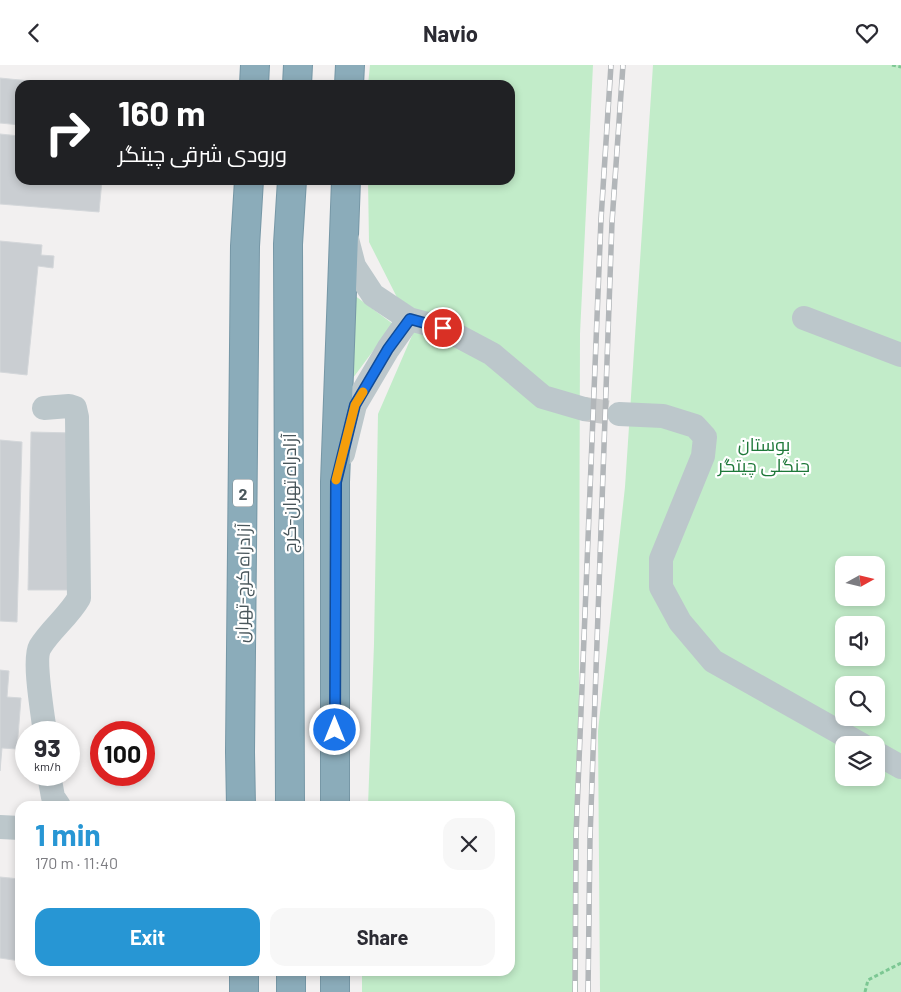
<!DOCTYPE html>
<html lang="en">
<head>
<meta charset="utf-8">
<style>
  :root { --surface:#fff; --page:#f7f7f7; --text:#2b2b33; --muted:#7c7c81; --accent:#2796d4 }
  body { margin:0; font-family:Barlow,Cairo,sans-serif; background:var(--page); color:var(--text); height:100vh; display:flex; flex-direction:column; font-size:19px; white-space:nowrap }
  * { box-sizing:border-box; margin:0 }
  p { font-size:16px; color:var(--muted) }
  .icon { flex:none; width:28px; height:28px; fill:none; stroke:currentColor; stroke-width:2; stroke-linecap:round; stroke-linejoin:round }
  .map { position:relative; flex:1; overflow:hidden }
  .details { position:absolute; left:15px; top:736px; width:500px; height:175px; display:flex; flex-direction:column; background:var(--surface); border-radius:15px; box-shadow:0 2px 8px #0003 }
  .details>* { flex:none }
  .guide { position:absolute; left:15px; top:15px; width:500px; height:105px; border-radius:15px; box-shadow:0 2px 8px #0003; background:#202124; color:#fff; overflow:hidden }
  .needle { width:32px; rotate:82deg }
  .tools { position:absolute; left:835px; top:491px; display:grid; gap:10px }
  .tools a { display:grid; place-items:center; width:50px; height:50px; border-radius:10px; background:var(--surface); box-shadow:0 2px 8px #0003; font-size:25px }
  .speed { position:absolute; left:15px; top:656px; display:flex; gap:10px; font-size:25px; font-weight:700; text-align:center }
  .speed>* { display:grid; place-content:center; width:65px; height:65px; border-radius:50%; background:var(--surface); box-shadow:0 2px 8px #0003; line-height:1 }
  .speed small { font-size:12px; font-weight:400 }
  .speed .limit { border:8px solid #d22; background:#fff; color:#111 }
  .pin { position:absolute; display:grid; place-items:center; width:42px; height:42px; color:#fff; margin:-21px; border:2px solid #fff; border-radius:50%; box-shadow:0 1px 5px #0007 }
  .me { position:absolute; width:55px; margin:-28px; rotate:0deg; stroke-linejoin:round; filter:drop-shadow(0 0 4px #0008) }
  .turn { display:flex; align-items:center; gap:18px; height:105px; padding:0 20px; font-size:22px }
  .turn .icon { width:65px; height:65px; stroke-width:2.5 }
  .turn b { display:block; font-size:35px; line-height:42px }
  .round { display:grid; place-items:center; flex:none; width:52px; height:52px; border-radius:15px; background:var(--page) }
  .head { display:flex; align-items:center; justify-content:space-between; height:85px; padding:0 20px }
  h1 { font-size:30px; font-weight:700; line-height:38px; color:var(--accent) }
  .primary-button { display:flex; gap:10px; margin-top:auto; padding:10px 20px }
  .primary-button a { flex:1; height:58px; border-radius:15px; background:var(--accent); color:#fff; font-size:20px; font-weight:700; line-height:58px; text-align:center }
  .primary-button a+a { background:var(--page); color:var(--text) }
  header { display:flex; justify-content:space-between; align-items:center; height:65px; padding:0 20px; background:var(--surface); font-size:22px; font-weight:700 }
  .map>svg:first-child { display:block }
  .green { fill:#c2ecc9; fill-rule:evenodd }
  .building { fill:#caced2; stroke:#d4d7da }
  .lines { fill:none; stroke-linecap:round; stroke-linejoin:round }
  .minor-tunnel { stroke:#c8cacb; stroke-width:24; stroke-dasharray:24 12; stroke-linecap:butt }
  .highway-casing { stroke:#7697a6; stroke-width:30 }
  .path { stroke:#7cc793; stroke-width:3; stroke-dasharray:4 2.5; stroke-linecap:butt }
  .minor { stroke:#bcc7cb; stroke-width:24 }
  .highway { stroke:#8bacba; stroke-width:28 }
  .rail-casing { stroke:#b2b6b9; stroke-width:5.5 }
  .rail { stroke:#fff; stroke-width:4; stroke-dasharray:11; stroke-linecap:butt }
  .route-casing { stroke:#114b97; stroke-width:12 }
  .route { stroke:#1a73e8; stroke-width:9 }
  .slow { stroke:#f59e0b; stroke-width:9 }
  .labels { text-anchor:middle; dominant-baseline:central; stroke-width:4.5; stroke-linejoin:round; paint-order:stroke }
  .shield { fill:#fff; stroke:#80898c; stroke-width:1 }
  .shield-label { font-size:16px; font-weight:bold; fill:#49565b }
  .park-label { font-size:18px; fill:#1e7839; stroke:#fff }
  .street-label { font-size:18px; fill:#49565b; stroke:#fff }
</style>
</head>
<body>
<header><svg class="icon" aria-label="back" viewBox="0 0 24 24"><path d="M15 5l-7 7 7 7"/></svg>Navio<svg class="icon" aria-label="heart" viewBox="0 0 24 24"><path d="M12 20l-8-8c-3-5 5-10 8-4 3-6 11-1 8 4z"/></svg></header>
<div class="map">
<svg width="901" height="927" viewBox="0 0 901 927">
  <rect width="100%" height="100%" fill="#f2f0f0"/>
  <path class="green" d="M370 0H593L580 269 578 927H362V906H510V741H368L374 579 378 349 414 266 369 177 368 115H510V20H368Z
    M653 0H901V927H600L598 666 625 422ZM844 500H876V532H844ZM844 560H876V592H844ZM844 620H876V652H844ZM844 680H876V712H844Z
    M354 230 393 259 350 317Z"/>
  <path class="building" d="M0 13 60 19V20H20V60L0 58Z
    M0 69 20 71V115H102L99 147 0 139Z
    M0 176 42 180 41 190 54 191 53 203 38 201 27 310 0 307Z
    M31 367 73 368 70 525H28Z
    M0 375 22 377 17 557 0 556Z
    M0 605 9 606 7 632 21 633 17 684 2 683 0 706Z
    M0 812 20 814V896L0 893Z"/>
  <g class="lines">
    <path class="minor-tunnel" d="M584 344 619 349"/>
    <defs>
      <path id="highway" d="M254 20 255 0
        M297 20 298 0
        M349 20 350 0
        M241 741 240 687 245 181 249 115
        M290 741 288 179 292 115
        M335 741V417L346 115
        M244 906V927
        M291 906V927
        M335 927V906"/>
    </defs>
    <use href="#highway" class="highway-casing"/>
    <path class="path" d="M892 0 901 2
      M865 927 868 915 901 898"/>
    <path class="minor" d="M347 174 354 201 373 230 409 254 443 263 492 289 543 332 584 344
      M804 253 901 290
      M44 343 69 341 75 343 77 352 79 533C68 552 51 564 40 582 33 594 43 651 45 668
      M619 349 663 351 695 361 705 372 703 391 661 494V522L680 557 713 596 862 680
      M343 389 355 340 388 284 409 254
      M876 688 901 702
      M49 710 53 732 59 741
      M0 762 20 763"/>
    <use href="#highway" class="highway"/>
    <defs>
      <path id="rail" d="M575 927 576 770 601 154 611 0
        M588 927 590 773 612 157 623 0"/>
    </defs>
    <use href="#rail" class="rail-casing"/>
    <use href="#rail" class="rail"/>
  </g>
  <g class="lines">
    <defs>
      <path id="route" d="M335 665 336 417 355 340 388 284 410 254 443 263"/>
    </defs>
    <use href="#route" class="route-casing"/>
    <use href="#route" class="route"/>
    <path class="slow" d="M336 415 355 340 363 327"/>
  </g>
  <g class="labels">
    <rect class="shield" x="233" y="414.5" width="20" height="27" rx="4"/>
    <g class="shield-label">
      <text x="243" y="428">2</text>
    </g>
    <g class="park-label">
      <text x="764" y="379">بوستان<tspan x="764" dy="21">جنگلی چیتگر</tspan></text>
    </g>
    <g class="street-label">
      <text transform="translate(289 428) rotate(-90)">آزادراه تهران-کرج</text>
      <text transform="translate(242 518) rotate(-89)">آزادراه کرج-تهران</text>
    </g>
  </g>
</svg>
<div class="tools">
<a><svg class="needle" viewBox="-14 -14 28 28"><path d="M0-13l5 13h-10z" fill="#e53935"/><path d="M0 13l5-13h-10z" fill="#7c7c81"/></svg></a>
<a><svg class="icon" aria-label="sound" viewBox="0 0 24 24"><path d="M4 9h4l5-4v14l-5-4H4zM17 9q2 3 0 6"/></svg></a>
<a><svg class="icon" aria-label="search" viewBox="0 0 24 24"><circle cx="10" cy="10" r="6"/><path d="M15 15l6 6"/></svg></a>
<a><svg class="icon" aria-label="layers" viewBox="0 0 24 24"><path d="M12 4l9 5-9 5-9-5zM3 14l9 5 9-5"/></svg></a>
</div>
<div class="speed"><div>93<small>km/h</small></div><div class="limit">100</div></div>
<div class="pin" style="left:443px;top:263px;background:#d93025"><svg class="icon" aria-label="arrive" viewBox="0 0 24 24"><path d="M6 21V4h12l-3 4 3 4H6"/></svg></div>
<svg class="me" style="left:335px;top:665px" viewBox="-20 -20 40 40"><circle r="17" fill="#1a73e8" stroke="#fff" stroke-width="3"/><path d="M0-11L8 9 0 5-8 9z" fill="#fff"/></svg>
<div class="guide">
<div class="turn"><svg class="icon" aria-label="right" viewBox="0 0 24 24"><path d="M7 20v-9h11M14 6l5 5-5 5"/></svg><div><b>160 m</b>ورودی شرقی چیتگر</div></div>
</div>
<section class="details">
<div class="head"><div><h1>1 min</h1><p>170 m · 11:40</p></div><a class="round"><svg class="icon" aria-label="close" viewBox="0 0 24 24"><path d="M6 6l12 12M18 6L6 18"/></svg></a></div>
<div class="primary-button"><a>Exit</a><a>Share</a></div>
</section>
</div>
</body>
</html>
